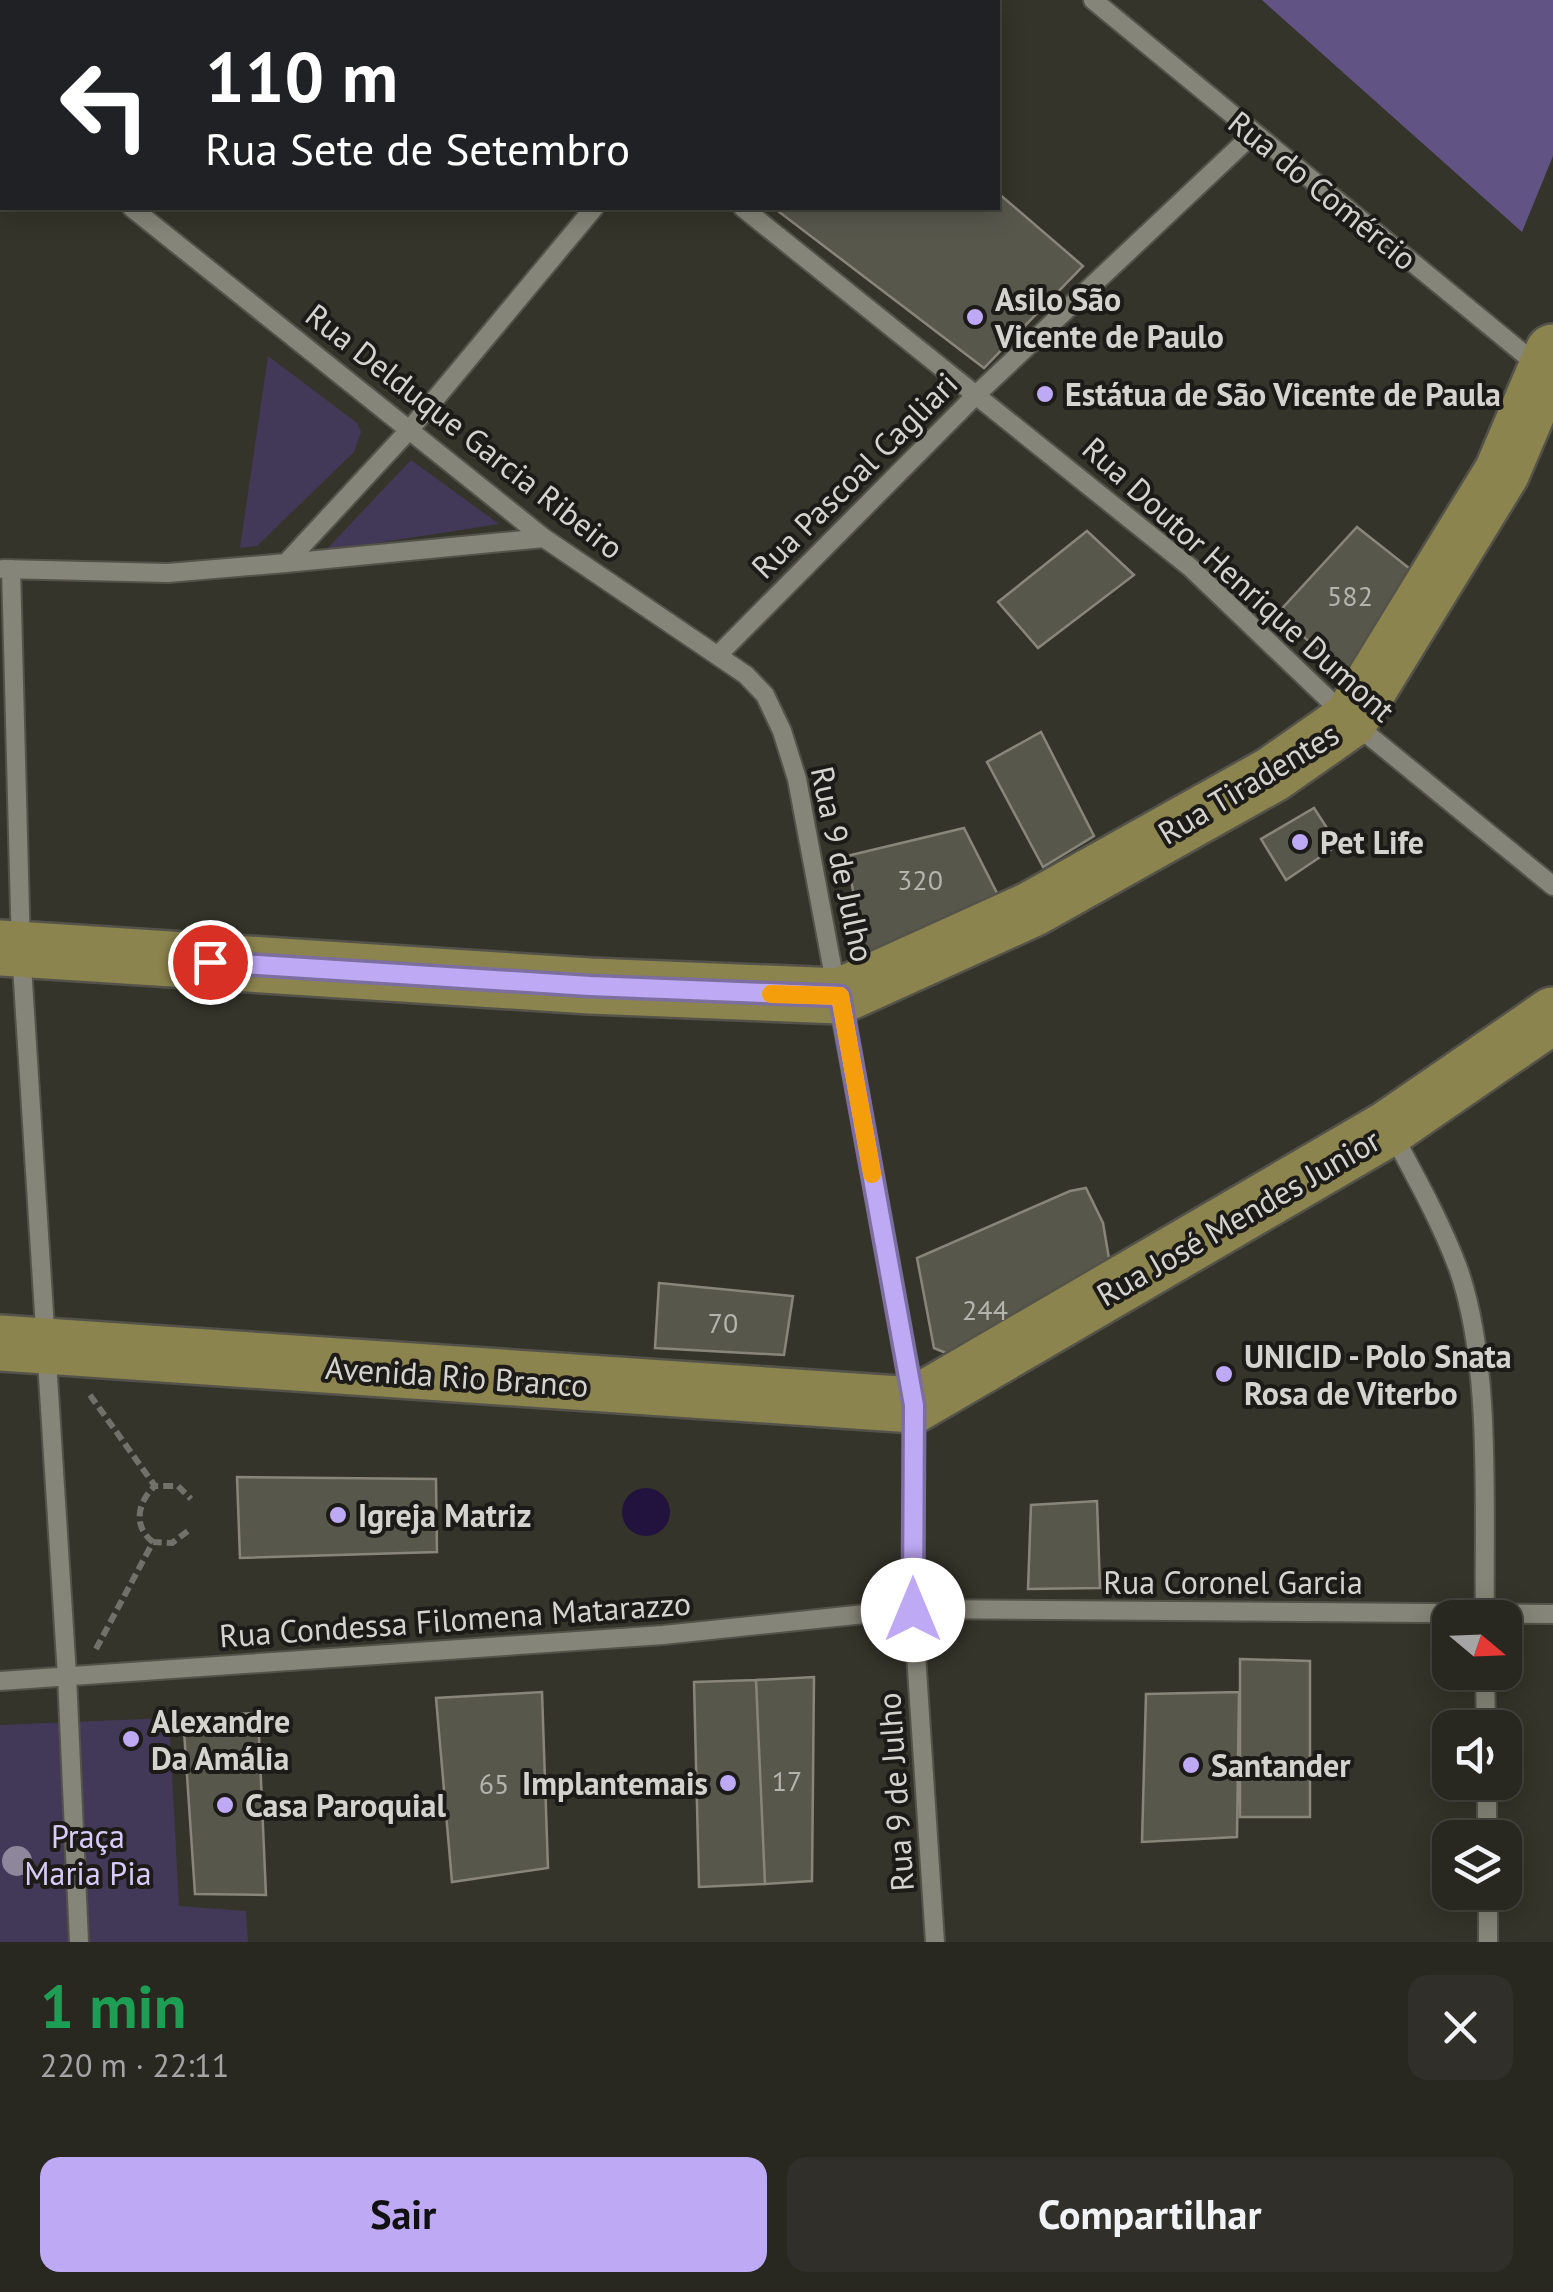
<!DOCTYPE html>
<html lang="pt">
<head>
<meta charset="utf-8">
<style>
  :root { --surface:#282720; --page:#302f29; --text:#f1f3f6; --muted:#a5a5a5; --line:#44443e; --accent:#bea9f5 }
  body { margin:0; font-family:"PT Sans",sans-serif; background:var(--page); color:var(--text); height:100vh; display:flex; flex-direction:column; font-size:38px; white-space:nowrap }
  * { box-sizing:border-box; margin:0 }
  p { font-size:32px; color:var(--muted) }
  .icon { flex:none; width:55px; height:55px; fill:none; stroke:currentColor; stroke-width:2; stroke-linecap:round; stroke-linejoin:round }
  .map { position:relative; height:1942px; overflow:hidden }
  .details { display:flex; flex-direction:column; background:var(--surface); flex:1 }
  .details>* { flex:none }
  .banner { position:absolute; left:0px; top:0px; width:1000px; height:210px; box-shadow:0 5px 25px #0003,0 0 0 2px var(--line); background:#202124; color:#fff; overflow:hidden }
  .needle { width:65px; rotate:109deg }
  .fabs { position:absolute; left:1432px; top:1600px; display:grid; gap:20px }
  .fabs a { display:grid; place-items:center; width:90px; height:90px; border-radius:20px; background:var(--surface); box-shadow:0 5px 25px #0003,0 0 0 2px var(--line); font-size:50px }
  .pin { position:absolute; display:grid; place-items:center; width:85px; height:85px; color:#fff; margin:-42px; border:5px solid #fff; border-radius:50%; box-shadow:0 2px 10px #0007 }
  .me { position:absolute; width:110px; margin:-55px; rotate:0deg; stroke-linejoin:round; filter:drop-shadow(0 0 8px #0008) }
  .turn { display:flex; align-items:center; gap:35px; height:210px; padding:0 40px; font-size:45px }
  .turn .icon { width:130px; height:130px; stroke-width:2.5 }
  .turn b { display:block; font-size:70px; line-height:85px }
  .round { display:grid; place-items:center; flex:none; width:105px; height:105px; border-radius:20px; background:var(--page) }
  .summary { display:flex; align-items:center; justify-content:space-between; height:170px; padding:0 40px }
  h1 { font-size:60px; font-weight:800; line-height:75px; color:#1e9e55 }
  .action { display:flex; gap:20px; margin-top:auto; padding:20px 40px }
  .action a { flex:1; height:115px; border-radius:20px; background:var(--accent); color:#111; font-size:40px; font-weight:800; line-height:115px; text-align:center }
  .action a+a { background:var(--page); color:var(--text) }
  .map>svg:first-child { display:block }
  .green { fill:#423959 }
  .forest { fill:#615484 }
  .water { fill:#22133e }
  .building { fill:#58574c; stroke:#88867b; stroke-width:2.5 }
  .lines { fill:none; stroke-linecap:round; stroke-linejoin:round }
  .minor-casing { stroke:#54534a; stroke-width:22 }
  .major-casing { stroke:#54534a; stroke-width:60 }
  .path { stroke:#727169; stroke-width:6; stroke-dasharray:10 5; stroke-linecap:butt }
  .minor { stroke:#868579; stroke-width:18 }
  .major { stroke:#8c844e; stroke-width:55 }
  .tree { fill:#8e879c }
  .route-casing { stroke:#7c6e9f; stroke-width:25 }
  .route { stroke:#bea9f5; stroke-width:18 }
  .slow { stroke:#f59e0b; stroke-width:18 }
  .poi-dot { fill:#bea9f5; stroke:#1c1b17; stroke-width:4 }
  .labels { text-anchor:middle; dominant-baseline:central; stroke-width:8; stroke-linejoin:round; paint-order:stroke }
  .number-label { font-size:28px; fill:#b5b4ad }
  .street-label { font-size:32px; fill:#d4d3cd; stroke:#1c1b17 }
  .poi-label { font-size:32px; font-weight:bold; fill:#d4d3cd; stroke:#1c1b17; text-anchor:start }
  .park-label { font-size:32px; fill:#d6cbf9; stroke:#1c1b17 }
</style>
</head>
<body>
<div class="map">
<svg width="1553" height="1942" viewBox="0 0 1553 1942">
  <rect width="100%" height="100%" fill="#35342a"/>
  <path class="green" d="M268 356 357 423 361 432 354 452 257 546 240 548Z
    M411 460 499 524 325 551Z
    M169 1718 179 1906 246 1911 248 1942H0V1725Z"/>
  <path class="forest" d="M1262 0H1553V156L1522 232Z"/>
  <path class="water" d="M622 1512a24 24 0 1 1 48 0a24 24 0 1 1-48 0Z"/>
  <path class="building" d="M998 193 1083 266 984 368 774 208H998Z
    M1357 527 1419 576 1348 675 1277 614Z
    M1087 531 1134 575 1038 648 998 602Z
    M1041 732 1094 836 1043 867 987 762Z
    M1314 808 1338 845 1286 880 1261 839Z
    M964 828 1001 901 866 968 847 856Z
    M1086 1188 1103 1223 1111 1270 958 1358 934 1348 917 1258 1070 1191Z
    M659 1283 793 1296 784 1355 655 1348Z
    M237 1477 436 1479 437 1552 240 1558Z
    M1097 1501 1100 1588 1028 1589 1031 1505Z
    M1240 1659 1310 1661V1817H1240Z
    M814 1677 812 1881 765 1884 756 1680Z
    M756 1680 765 1884 699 1887 694 1682Z
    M542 1692 548 1868 452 1882 436 1698Z
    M1239 1692 1237 1837 1142 1842 1146 1694Z
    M258 1713 266 1895 195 1894 183 1716Z"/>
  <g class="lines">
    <defs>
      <path id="minor" d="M491 0 494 2
        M1093 0 1541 368
        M779 2 781 0
        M0 94 2 96
        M0 182H2
        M132 208 544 538 746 675 765 695 782 731 797 779 914 1405 913 1609 935 1942
        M743 208 1191 568 1350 720 1553 886
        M286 563 544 538
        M3 569 168 573 286 563 411 428 594 208
        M11 569 21 950 67 1676 79 1942
        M718 655 978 393 1253 134
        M1391 1131C1415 1176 1440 1220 1458 1268 1493 1366 1483 1513 1485 1618
        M1485 1672 1486 1728
        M0 1681 663 1635 913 1609 1553 1614
        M1487 1782V1838
        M1488 1892V1942"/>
      <path id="major" d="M0 948 590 986 840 996 1032 909 1273 774 1350 720 1502 472 1553 352
        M0 1343 914 1405 1389 1128 1553 1015"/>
    </defs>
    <use href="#minor" class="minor-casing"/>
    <use href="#major" class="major-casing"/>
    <path class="path" d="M90 1395 155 1486H178L191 1499
      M153 1542C133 1527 137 1502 155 1486
      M96 1649 153 1542 172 1543 189 1530"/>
    <use href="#minor" class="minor"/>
    <use href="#major" class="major"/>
  </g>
  <circle class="tree" cx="17" cy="1861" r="15"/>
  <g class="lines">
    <defs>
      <path id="route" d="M210 962 590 986 840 996 914 1405 913 1610"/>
    </defs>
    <use href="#route" class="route-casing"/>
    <use href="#route" class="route"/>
    <path class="slow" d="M771 994 840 996 872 1174"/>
  </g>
  <g class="poi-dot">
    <circle cx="975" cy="317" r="10"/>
    <circle cx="1045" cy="394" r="10"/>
    <circle cx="1300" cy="842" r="10"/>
    <circle cx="1224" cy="1374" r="10"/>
    <circle cx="338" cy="1515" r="10"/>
    <circle cx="131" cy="1739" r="10"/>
    <circle cx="1191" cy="1765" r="10"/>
    <circle cx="728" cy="1783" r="10"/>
    <circle cx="225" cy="1805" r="10"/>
  </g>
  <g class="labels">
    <g class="number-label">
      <text x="1350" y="595">582</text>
      <text x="920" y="879">320</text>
      <text x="985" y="1309">244</text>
      <text x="723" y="1322">70</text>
      <text x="787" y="1780">17</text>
      <text x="494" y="1783">65</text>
    </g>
    <g class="street-label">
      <text transform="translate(1323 190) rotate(39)">Rua do Comércio</text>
      <text transform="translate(465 431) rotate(38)">Rua Delduque Garcia Ribeiro</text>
      <text transform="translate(854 475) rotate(-45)">Rua Pascoal Cagliari</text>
      <text transform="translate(1239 579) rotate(42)">Rua Doutor Henrique Dumont</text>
      <text transform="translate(1248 783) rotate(-31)">Rua Tiradentes</text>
      <text transform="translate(843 864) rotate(78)">Rua 9 de Julho</text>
      <text transform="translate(1238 1217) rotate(-30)">Rua José Mendes Junior</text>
      <text transform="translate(457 1376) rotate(4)">Avenida Rio Branco</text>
      <text x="1233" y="1582">Rua Coronel Garcia</text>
      <text transform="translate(455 1619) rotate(-4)">Rua Condessa Filomena Matarazzo</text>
      <text transform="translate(895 1792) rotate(-94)">Rua 9 de Julho</text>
    </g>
    <g class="poi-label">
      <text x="995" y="299">Asilo São<tspan x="995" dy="37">Vicente de Paulo</tspan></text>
      <text x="1065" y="394">Estátua de São Vicente de Paula</text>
      <text x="1320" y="842">Pet Life</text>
      <text x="1244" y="1356">UNICID - Polo Snata<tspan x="1244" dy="37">Rosa de Viterbo</tspan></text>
      <text x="358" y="1515">Igreja Matriz</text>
      <text x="151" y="1721">Alexandre<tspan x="151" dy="37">Da Amália</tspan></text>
      <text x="1211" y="1765">Santander</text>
      <text x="708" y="1783" text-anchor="end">Implantemais</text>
      <text x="245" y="1805">Casa Paroquial</text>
    </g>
    <g class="park-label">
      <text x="88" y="1836">Praça<tspan x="88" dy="37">Maria Pia</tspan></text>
    </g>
  </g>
</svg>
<div class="fabs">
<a><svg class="needle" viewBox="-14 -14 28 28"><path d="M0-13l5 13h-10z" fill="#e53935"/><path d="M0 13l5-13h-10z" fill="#a5a5a5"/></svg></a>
<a><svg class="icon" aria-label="sound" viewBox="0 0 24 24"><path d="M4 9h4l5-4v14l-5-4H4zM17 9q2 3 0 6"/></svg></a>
<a><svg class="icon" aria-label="layers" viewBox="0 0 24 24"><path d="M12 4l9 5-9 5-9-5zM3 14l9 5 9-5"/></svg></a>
</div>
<div class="pin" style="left:210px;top:962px;background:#d93025"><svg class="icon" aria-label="arrive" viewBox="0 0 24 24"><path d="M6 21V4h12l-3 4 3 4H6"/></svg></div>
<svg class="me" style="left:913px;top:1610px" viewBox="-20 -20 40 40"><circle r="19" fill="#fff"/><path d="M0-13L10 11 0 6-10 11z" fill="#bea9f5"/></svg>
<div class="banner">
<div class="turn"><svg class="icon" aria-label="left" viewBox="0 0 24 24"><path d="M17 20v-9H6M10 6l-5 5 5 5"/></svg><div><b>110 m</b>Rua Sete de Setembro</div></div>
</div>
</div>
<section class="details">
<div class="summary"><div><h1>1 min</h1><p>220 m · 22:11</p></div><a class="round"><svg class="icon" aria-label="close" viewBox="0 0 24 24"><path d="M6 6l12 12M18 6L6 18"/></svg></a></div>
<div class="action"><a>Sair</a><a>Compartilhar</a></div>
</section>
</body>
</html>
